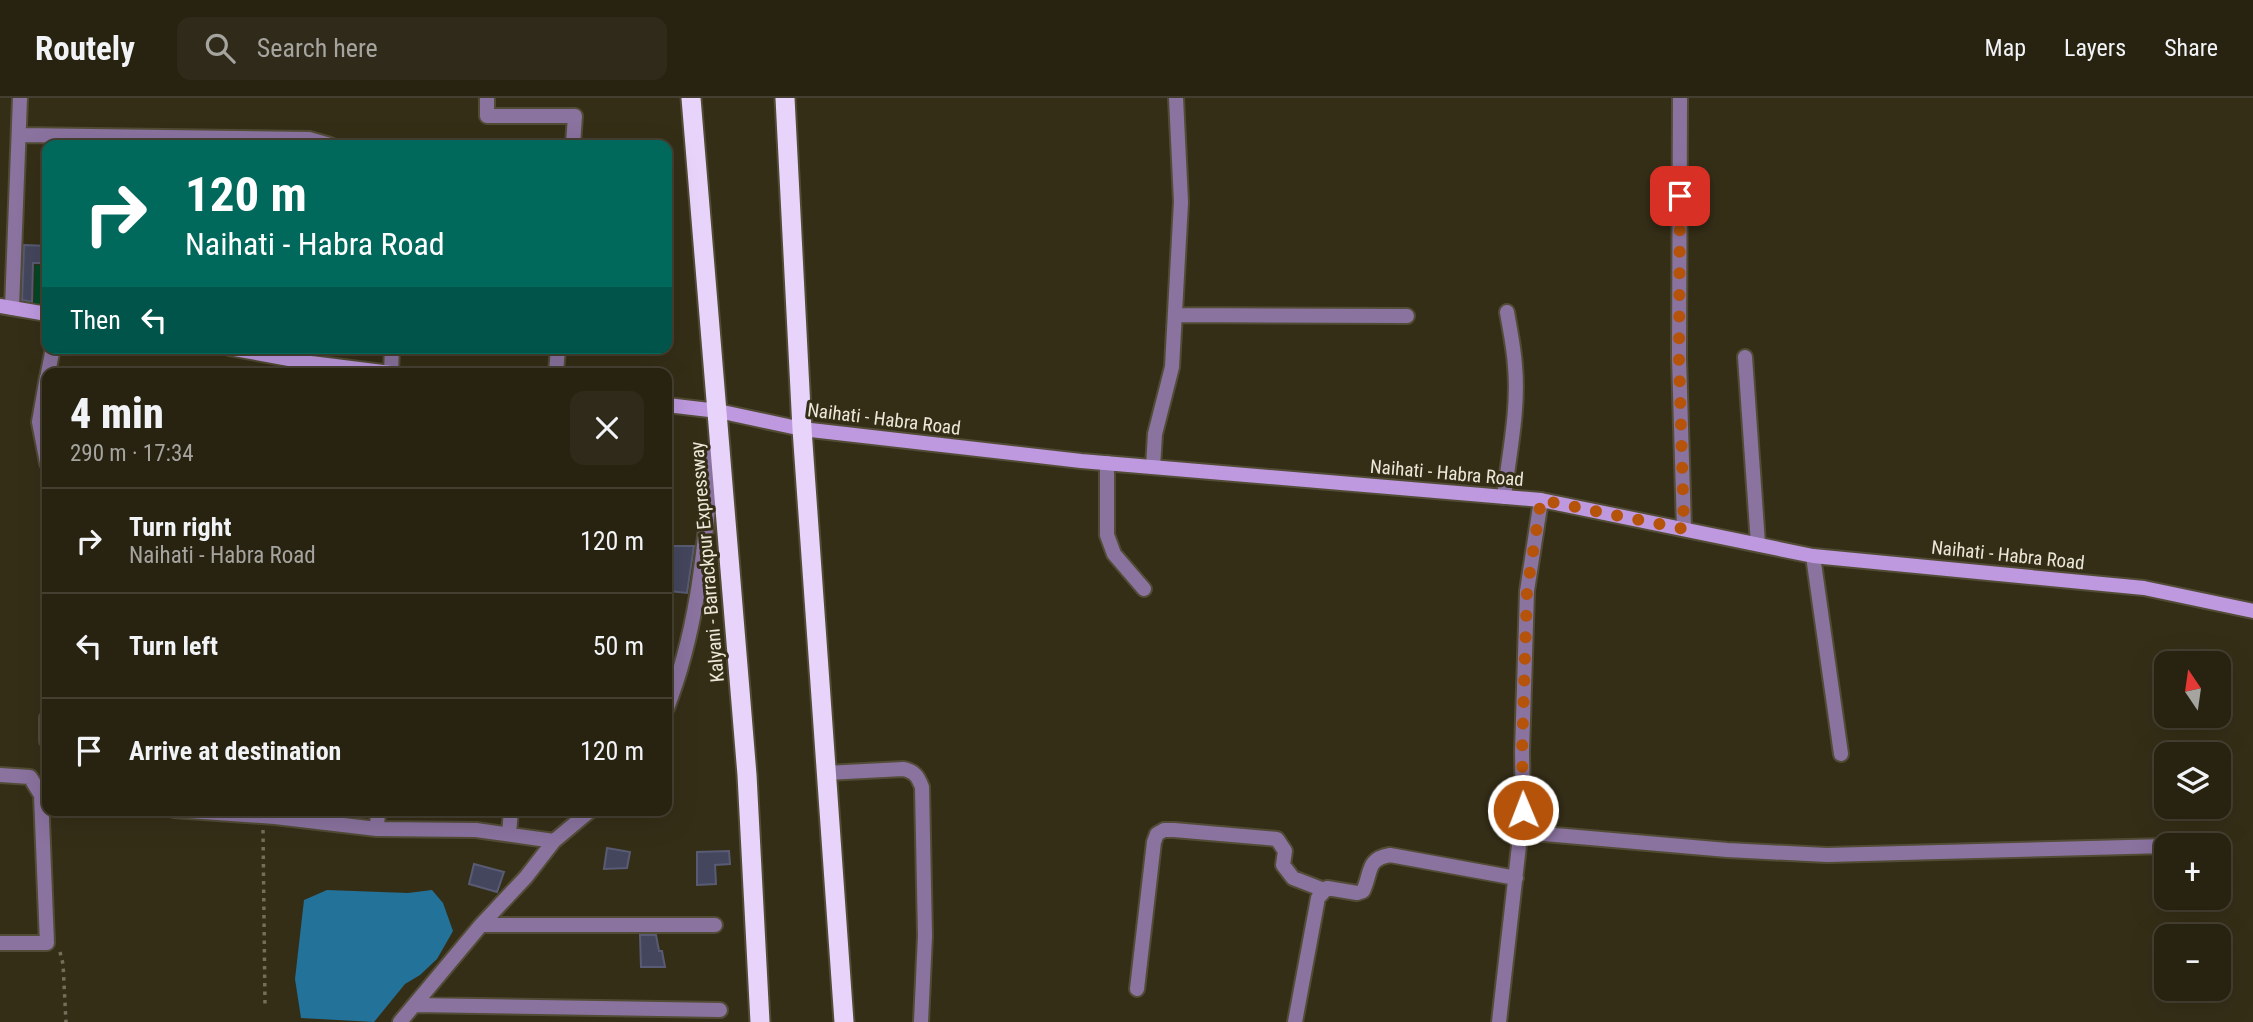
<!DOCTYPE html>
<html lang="en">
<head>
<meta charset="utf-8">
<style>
  :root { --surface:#282211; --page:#302a1a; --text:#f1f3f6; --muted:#a5a49f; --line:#443f31 }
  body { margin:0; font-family:"Roboto Condensed",sans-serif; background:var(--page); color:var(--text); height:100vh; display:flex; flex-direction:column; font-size:26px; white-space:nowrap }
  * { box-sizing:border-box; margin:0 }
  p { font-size:23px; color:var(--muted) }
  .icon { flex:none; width:38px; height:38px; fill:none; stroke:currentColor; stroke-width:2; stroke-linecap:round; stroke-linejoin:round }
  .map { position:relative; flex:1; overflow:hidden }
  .drawer { position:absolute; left:42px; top:270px; width:630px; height:448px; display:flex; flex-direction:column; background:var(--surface); border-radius:14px; box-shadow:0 7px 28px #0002,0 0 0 2px var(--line) }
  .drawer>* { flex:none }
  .banner { position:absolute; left:42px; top:42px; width:630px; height:214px; border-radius:14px; box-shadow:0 7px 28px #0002,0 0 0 2px var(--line); background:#00695c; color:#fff; overflow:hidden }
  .needle { width:46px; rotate:347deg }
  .buttons { position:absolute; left:2154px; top:553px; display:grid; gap:14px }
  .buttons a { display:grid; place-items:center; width:77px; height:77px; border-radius:14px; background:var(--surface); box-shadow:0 7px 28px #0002,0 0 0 2px var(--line); font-size:35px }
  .pin { position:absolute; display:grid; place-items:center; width:60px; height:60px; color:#fff; margin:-30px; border-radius:14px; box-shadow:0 4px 10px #0006 }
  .me { position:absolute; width:77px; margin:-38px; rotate:359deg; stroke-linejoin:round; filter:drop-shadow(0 0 5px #0008) }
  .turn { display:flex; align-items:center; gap:24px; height:147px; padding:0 28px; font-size:32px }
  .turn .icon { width:91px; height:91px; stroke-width:2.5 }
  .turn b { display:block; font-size:49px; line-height:60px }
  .then { display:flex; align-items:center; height:66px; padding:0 28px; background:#0003; gap:14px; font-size:26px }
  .round { display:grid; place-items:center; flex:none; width:74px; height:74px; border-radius:14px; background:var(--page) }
  .headline { display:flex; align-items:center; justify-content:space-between; height:119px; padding:0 28px }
  h1 { font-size:42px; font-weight:800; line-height:52px }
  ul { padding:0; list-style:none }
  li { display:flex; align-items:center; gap:21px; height:105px; padding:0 28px; border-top:2px solid var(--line) }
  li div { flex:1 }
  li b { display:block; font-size:26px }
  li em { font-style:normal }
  header { display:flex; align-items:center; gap:42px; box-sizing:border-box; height:98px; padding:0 35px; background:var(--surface); border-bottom:2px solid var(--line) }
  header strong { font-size:33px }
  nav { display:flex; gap:38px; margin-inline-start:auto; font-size:24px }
  .search { width:490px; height:63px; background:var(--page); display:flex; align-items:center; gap:18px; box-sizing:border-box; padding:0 24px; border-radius:14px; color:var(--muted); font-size:26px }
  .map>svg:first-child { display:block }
  .green { fill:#024826 }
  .water { fill:#227299 }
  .building { fill:#44465d; stroke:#585b73; stroke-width:2 }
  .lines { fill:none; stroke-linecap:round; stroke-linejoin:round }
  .minor-casing { stroke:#524c36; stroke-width:18 }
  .secondary-casing { stroke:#524c36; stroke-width:18 }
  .trunk-casing { stroke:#524c36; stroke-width:23 }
  .path { stroke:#746e5a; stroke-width:3.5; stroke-dasharray:3.5 5; stroke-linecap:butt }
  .minor { stroke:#8a739f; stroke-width:14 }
  .secondary { stroke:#be99df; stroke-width:14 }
  .trunk { stroke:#e8d4fa; stroke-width:19 }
  .route { stroke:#b45309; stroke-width:12; stroke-dasharray:0 21.6 }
  .labels { text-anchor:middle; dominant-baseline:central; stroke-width:6; stroke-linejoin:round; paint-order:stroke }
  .street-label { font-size:19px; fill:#ece8d9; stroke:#352e17 }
</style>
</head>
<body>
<header>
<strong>Routely</strong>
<div class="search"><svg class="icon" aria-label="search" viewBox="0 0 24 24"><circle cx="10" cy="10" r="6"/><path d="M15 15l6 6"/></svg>Search here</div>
<nav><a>Map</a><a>Layers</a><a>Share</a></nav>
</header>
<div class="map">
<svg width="2253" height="924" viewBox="0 0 2253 924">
  <rect width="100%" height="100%" fill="#352e17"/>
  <path class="green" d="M35 167H47V210L34 208Z"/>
  <path class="water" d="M327 792 408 795 432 792 443 805 453 833 437 861 420 877 405 886 374 924 301 920 295 881 304 802Z"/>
  <path class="building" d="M24 147 47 148V165H33L32 204 22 202Z
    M669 448H694L687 495 669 493Z
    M607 750 630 754 627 770 604 771Z
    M729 753 730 766 715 767 716 786 697 787V754Z
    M474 766 504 774 497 794 469 786Z
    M640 837H656L659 853H662L665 869H641Z"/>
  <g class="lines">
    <defs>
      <path id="minor" d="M487 0V18H575L573 47
        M1680 0 1679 260 1684 431
        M19 37 309 41 330 47
        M12 210 20 0
        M1175 217 1407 218
        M1745 259 1758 446
        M48 275 53 250
        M391 275 392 250
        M556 275 558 250
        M47 279 39 324 47 365
        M1107 365V437L1114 456 1144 491
        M1153 369 1155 336 1172 269 1181 104 1176 0
        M1504 399C1509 356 1519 311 1515 268 1514 250 1510 232 1507 214
        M1813 458 1841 656
        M667 610C700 526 705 439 714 351
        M47 620V643
        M826 675 903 671C915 673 918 679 922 689L925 838 921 924
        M0 677 30 679 41 697
        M174 712 275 719 377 731 476 732 554 743
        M377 731 378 712
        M1521 734 1727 752 1827 757 2166 748
        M509 736 511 712
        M481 827H715
        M0 845H47L41 697 47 696
        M1137 891 1154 744 1157 736 1164 732H1174L1277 741 1285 753 1283 767 1293 780 1324 792
        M415 907 720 912
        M400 924 481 827 526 779 554 743 591 712
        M1295 924 1318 800 1327 790 1357 795 1363 793C1372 774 1366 761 1390 757L1516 780
        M1499 924 1523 712 1522 654 1527 493 1541 402"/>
      <path id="secondary" d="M0 208 47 216
        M229 250 311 265 391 275
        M667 307 718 313 802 331 1081 363 1541 402 1813 458 2144 490 2253 513"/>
      <path id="trunk" d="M691 0 747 677 760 924
        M785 0 802 331 844 924"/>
    </defs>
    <use href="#minor" class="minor-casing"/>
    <use href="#secondary" class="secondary-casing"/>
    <use href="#trunk" class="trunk-casing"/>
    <path class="path" d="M263 732 265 907
      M60 854 63 866 66 924"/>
    <use href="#minor" class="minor"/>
    <use href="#secondary" class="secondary"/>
    <use href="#trunk" class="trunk"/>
  </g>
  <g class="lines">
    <path class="route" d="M1523 712 1522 654 1527 493 1541 402 1684 431 1679 260 1680 98"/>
  </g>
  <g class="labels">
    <g class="street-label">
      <text transform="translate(884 321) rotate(7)">Naihati - Habra Road</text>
      <text transform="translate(1447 375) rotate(5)">Naihati - Habra Road</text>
      <text transform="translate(2008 457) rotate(6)">Naihati - Habra Road</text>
      <text transform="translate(707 464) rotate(-95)">Kalyani - Barrackpur Expressway</text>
    </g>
  </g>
</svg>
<div class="buttons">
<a><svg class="needle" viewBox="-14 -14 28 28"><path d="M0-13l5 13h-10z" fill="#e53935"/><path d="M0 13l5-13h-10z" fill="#a5a49f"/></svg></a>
<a><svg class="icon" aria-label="layers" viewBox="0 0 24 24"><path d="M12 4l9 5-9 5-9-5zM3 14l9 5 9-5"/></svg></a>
<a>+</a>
<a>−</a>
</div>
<div class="pin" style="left:1680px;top:98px;background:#d93025"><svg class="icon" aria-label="arrive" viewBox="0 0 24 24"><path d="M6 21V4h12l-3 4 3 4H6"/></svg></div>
<svg class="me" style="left:1523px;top:712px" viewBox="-20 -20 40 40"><circle r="17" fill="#b45309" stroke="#fff" stroke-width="3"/><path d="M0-11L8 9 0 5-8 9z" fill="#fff"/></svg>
<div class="banner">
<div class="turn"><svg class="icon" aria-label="right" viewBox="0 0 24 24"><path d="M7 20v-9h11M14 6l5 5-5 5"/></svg><div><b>120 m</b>Naihati - Habra Road</div></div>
<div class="then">Then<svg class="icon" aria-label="left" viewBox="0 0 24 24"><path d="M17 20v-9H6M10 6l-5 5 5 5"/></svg></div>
</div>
<section class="drawer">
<div class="headline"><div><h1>4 min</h1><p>290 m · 17:34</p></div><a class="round"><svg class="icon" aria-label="close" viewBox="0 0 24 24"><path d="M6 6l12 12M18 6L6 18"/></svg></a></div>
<ul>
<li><svg class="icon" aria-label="right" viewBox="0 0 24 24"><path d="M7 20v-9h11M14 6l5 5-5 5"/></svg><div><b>Turn right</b><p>Naihati - Habra Road</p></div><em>120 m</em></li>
<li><svg class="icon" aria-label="left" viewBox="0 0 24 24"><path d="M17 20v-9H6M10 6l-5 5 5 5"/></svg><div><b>Turn left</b></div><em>50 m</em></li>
<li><svg class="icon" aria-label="arrive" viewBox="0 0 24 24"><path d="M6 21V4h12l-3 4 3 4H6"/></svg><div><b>Arrive at destination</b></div><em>120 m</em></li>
</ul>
</section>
</div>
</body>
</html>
